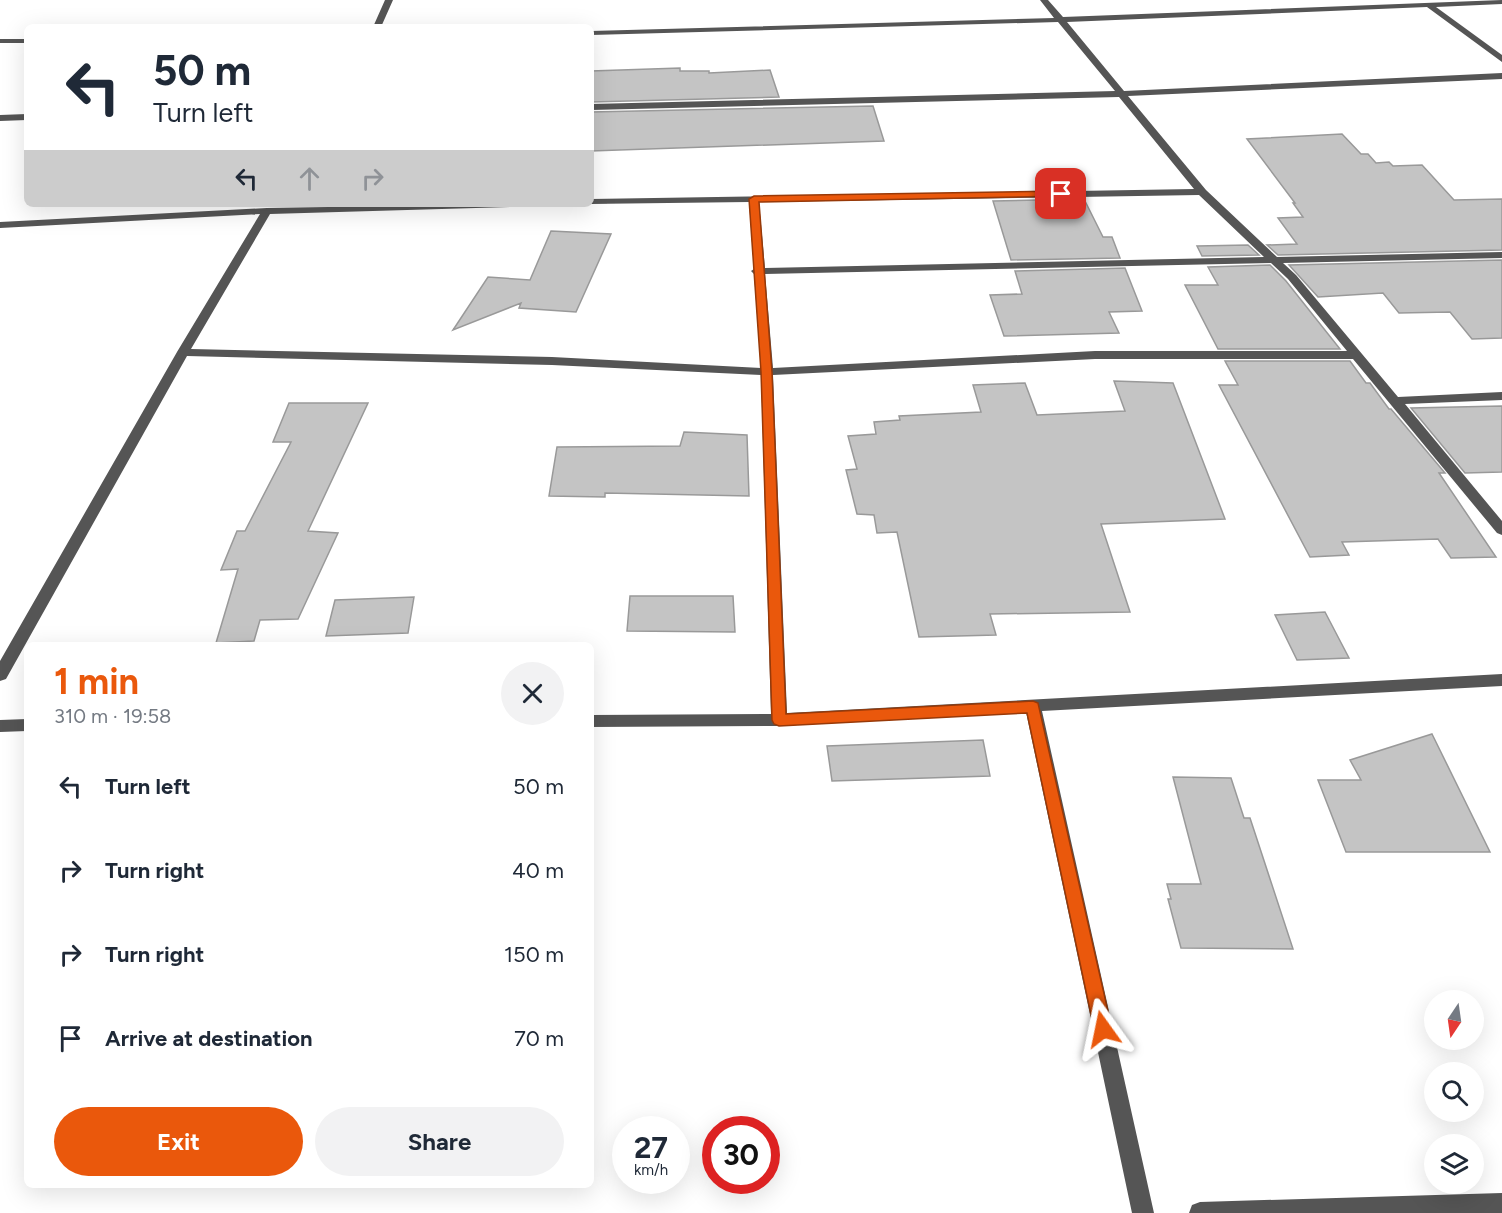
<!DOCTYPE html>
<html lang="en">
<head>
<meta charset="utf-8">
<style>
  :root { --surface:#fff; --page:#f2f2f3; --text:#1f2937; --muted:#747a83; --accent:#ea580c }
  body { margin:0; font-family:Figtree,sans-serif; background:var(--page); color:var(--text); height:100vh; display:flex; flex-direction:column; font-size:22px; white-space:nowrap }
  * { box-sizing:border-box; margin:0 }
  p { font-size:20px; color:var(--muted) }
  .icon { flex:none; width:33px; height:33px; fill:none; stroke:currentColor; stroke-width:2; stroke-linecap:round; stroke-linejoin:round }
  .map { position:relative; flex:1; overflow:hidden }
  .sheet { position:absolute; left:24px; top:642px; width:570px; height:546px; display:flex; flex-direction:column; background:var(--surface); border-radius:9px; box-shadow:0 6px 24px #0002 }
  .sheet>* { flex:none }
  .guide { position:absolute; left:24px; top:24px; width:570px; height:183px; border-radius:9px; box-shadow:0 6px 24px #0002; background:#fff; color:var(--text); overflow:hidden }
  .needle { width:39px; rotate:193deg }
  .fabs { position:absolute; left:1424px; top:990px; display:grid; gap:12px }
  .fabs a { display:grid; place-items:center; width:60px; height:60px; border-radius:50%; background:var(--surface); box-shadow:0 6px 24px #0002; font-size:30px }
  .speed { position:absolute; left:612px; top:1116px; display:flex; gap:12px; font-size:30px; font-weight:700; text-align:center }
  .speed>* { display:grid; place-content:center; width:78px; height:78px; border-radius:50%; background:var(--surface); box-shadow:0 6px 24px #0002; line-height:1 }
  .speed small { font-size:15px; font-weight:400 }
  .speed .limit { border:9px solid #d22; background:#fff; color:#111 }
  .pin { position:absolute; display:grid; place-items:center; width:51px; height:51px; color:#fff; margin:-26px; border-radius:12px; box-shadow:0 3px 9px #0006 }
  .me { position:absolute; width:66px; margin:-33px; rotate:348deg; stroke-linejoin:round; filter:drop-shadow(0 0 4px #0008) }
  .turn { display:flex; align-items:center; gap:21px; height:126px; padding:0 30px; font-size:27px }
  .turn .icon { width:78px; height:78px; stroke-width:2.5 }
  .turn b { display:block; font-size:42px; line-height:51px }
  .lanes { display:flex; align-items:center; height:57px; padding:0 30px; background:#0003; justify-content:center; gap:30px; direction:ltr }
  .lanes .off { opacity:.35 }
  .round { display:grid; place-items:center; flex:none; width:63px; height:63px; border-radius:32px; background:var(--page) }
  .overview { display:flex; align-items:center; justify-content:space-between; height:102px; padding:0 30px }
  h1 { font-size:36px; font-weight:700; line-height:45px; color:var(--accent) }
  .action { display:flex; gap:12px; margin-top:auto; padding:12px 30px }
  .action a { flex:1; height:69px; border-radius:36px; background:var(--accent); color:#fff; font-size:24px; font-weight:700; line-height:69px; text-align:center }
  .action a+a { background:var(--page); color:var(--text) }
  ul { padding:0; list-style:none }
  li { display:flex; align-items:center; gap:18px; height:84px; padding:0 30px }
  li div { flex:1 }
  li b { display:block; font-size:22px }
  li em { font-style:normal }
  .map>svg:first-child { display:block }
  .building { fill:#c4c4c4; stroke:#999; stroke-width:1.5 }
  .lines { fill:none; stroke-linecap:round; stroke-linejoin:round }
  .minor { fill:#555; fill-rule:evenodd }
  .route { fill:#ea580c; stroke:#983908; stroke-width:1.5 }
</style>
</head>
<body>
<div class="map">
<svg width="1502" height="1213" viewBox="0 0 1502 1213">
  <rect width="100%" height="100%" fill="#fff"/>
  <path class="building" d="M680 68V71H709V73L770 70 779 97 591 102V71Z
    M873 106 884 141 591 151V112Z
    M1342 134 1361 154H1368L1376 163 1389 162 1393 166 1422 165 1454 200 1502 199V250L1278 255 1267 245 1297 244 1278 218 1303 217 1293 203H1295L1247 139Z
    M1084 199 1103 237H1112L1120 258 1011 260 993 201Z
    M551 231 611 234 576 312 519 308 521 303 453 330 488 277 530 280Z
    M1248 245 1259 255 1202 256 1197 246Z
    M1502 260V338L1472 339 1450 312 1399 313 1383 293 1318 297 1289 265Z
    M1270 265 1286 281 1340 349H1218L1185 285H1218L1208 267Z
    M1125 268 1142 311 1109 312 1119 333 1004 336 990 295 1022 294 1015 271Z
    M1225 361H1350L1366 383H1370L1389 409H1391L1445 473H1439L1496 557 1451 558 1438 539 1342 542 1349 555 1310 557 1219 385H1238Z
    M1114 381 1173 383 1225 519 1101 524 1130 612 990 614 996 635 919 637 897 532 877 533 874 515 857 514 846 470 857 469 848 436 876 434 874 422 900 420 899 416 981 412 973 385 1025 383 1037 415 1125 411Z
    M289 403H368L308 531 338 533 298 619 260 620 254 641 216 643 238 569 221 570 237 531H245L291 442H273Z
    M1502 406V472L1465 473 1411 408Z
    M684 432 747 435 749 496 605 493V497L549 496 557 447 680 446Z
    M630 596H733L735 632 627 631Z
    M414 597 408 633 326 636 335 600Z
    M1325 612 1349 658 1297 660 1275 615Z
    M1432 734 1490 852H1346L1318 780H1361L1350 760Z
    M983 740 990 776 832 781 827 746Z
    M1173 777 1231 778 1244 818H1250L1293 949 1181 948 1168 899H1171L1167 884H1201Z"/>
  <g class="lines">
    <path class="minor" d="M385 0H393L381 27H373Z
      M1040 0H1048L1063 17 1502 0V4L1436 7 1502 55V62L1427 7 1067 22 1124 91 1502 73V79L1128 96 1206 190 1277 257 1502 252V258L1283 263 1296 275 1398 397 1502 392V400L1405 404 1502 521V535L1497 533 1353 359H1095L773 375 787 713 1502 674V686L1042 711 1154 1213H1132L1026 712 779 726 591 727V715L771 714 761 375 552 365 187 356 6 679 0 681V661L177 352 260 214 0 228V222L267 208 517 204 512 207 270 214 191 349 552 357 761 368 754 274 751 271 754 269 749 202 587 204H591V199L1194 189 1119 97 591 110V104L1115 91 1058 22 591 35V31L1054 18ZM1199 195 1264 257 765 268 759 202ZM1271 263 1288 279 1347 351H1095L773 368 765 274Z
      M0 39H27V43H0Z
      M27 114V120L0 121V115Z
      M27 719V731L0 732V720Z
      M1502 1193V1213H1189L1192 1205 1200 1202Z"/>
  </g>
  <path class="route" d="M1061 191 1064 192V196L759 202 772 372 786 714 1033 701 1038 703 1112 1029 1109 1035 1103 1037 1097 1035 1094 1029 1027 713 779 726 774 724 772 720 761 372 749 199 754 196Z"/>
</svg>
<div class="fabs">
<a><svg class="needle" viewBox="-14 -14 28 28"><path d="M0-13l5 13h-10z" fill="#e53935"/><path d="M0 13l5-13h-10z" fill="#747a83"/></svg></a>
<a><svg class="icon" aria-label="search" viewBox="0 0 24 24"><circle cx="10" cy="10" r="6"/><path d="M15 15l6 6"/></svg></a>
<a><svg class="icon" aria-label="layers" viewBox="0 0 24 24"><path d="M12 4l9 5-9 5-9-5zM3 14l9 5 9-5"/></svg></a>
</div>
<div class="speed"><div>27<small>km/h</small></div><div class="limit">30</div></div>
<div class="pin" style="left:1061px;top:194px;background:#d93025"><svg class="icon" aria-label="arrive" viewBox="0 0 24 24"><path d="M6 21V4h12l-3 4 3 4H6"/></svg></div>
<svg class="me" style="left:1103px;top:1029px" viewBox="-20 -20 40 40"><path d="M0-17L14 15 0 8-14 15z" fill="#ea580c" stroke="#fff" stroke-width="4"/></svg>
<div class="guide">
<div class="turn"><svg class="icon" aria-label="left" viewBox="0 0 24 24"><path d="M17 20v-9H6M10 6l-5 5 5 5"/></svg><div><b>50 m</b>Turn left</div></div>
<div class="lanes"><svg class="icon" aria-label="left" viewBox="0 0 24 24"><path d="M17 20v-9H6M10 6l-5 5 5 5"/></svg><svg class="icon off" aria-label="ahead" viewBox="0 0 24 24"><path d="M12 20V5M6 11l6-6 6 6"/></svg><svg class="icon off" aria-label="right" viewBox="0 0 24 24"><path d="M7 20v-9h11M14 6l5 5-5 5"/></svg></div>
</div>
<section class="sheet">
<div class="overview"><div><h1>1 min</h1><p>310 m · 19:58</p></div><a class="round"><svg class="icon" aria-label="close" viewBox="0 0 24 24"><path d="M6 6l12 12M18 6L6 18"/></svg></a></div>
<ul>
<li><svg class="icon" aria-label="left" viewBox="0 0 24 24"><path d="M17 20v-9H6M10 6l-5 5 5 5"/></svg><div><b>Turn left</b></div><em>50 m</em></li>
<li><svg class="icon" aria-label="right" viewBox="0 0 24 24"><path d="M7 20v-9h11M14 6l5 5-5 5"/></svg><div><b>Turn right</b></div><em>40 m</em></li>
<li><svg class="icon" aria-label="right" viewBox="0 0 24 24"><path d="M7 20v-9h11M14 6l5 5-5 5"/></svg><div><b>Turn right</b></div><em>150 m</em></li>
<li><svg class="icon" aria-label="arrive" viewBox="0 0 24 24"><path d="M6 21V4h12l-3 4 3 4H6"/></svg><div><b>Arrive at destination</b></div><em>70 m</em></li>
</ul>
<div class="action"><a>Exit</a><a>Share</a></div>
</section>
</div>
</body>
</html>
